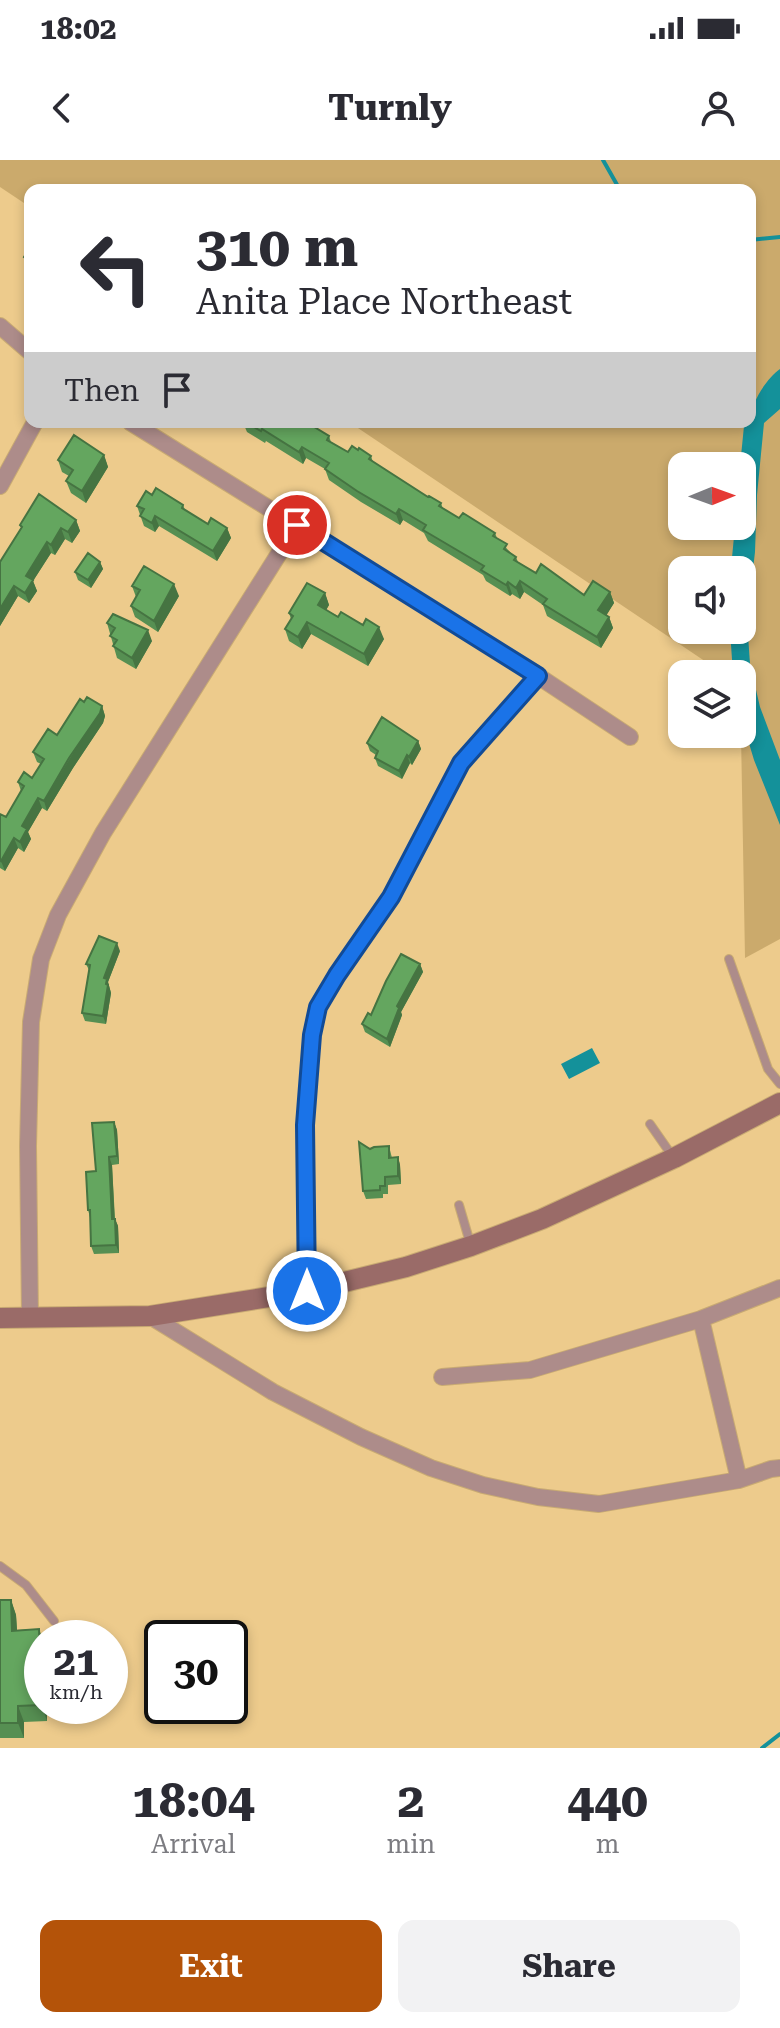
<!DOCTYPE html>
<html lang="en">
<head>
<meta charset="utf-8">
<style>
  :root { --surface:#fff; --page:#f2f2f3; --text:#2b2b33; --muted:#7c7c81; --accent:#b45309 }
  body { margin:0; font-family:"Roboto Serif",serif; background:var(--page); color:var(--text); height:100vh; display:flex; flex-direction:column; font-size:30px; white-space:nowrap }
  * { box-sizing:border-box; margin:0 }
  p { font-size:26px; color:var(--muted) }
  .icon { flex:none; width:44px; height:44px; fill:none; stroke:currentColor; stroke-width:2; stroke-linecap:round; stroke-linejoin:round }
  .map { position:relative; height:1588px; overflow:hidden }
  .side { display:flex; flex-direction:column; background:var(--surface); flex:1 }
  .side>* { flex:none }
  .top-card { position:absolute; left:24px; top:24px; width:732px; height:244px; border-radius:16px; box-shadow:0 4px 12px #0003; background:#fff; color:var(--text); overflow:hidden }
  .needle { width:52px; rotate:89deg }
  .controls { position:absolute; left:668px; top:292px; display:grid; gap:16px }
  .controls a { display:grid; place-items:center; width:88px; height:88px; border-radius:16px; background:var(--surface); box-shadow:0 4px 12px #0003; font-size:40px }
  .speed { position:absolute; left:24px; top:1460px; display:flex; gap:16px; font-size:40px; font-weight:700; text-align:center }
  .speed>* { display:grid; place-content:center; width:104px; height:104px; border-radius:50%; background:var(--surface); box-shadow:0 4px 12px #0003; line-height:1 }
  .speed small { font-size:20px; font-weight:400 }
  .speed .limit { border:4px solid #111; border-radius:12px; background:#fff; color:#111 }
  .pin { position:absolute; display:grid; place-items:center; width:68px; height:68px; color:#fff; margin:-34px; border:4px solid #fff; border-radius:50%; box-shadow:0 2px 8px #0007 }
  .me { position:absolute; width:88px; margin:-44px; rotate:0deg; stroke-linejoin:round; filter:drop-shadow(0 0 6px #0008) }
  .turn { display:flex; align-items:center; gap:28px; height:168px; padding:0 40px; font-size:36px }
  .turn .icon { width:104px; height:104px; stroke-width:2.5 }
  .turn b { display:block; font-size:56px; line-height:68px }
  .then { display:flex; align-items:center; height:76px; padding:0 40px; background:#0003; gap:16px; font-size:30px }
  .eta { display:flex; justify-content:space-evenly; align-items:center; height:136px; text-align:center }
  .eta b { font-size:48px; font-weight:700; line-height:56px }
  .button { display:flex; gap:16px; margin-top:auto; padding:16px 40px }
  .button a { flex:1; height:92px; border-radius:16px; background:var(--accent); color:#fff; font-size:32px; font-weight:700; line-height:92px; text-align:center }
  .button a+a { background:var(--page); color:var(--text) }
  .status { display:flex; justify-content:space-between; align-items:center; height:56px; padding:0 40px; background:var(--surface); direction:ltr }
  .status svg { height:22px; fill:currentColor }
  header { display:flex; justify-content:space-between; align-items:center; height:104px; padding:0 40px; background:var(--surface); font-size:36px; font-weight:700 }
  .map>svg:first-child { display:block }
  .green { fill:#cbaa6c; fill-rule:evenodd }
  .water { fill:#14919a }
  .lines { fill:none; stroke-linecap:round; stroke-linejoin:round }
  .stream { stroke:#14919a; stroke-width:4 }
  .lane-casing { stroke:#c8aa73; stroke-width:10 }
  .street-casing { stroke:#c8aa73; stroke-width:18 }
  .secondary-casing { stroke:#c8aa73; stroke-width:22 }
  .lane { stroke:#ad8c8a; stroke-width:8 }
  .street { stroke:#ad8c8a; stroke-width:16 }
  .secondary { stroke:#9a6b68; stroke-width:20 }
  .wall { fill:#568f52 }
  .shaded-wall { fill:#467442 }
  .building { fill:#64a65f; stroke:#467442; stroke-width:2 }
  .route-casing { stroke:#114b97; stroke-width:20 }
  .route { stroke:#1a73e8; stroke-width:14 }
</style>
</head>
<body>
<div class="status"><b>18:02</b><svg viewBox="0 0 49 12"><path d="M0 12V9h3v3zM5 12V6h3v6zM10 12V3h3v9zM15 12V0h3v12zM26 1h20v11H26zM47 4h2v5h-2z"/></svg></div>
<header><svg class="icon" aria-label="back" viewBox="0 0 24 24"><path d="M15 5l-7 7 7 7"/></svg>Turnly<svg class="icon" aria-label="person" viewBox="0 0 24 24"><circle cx="12" cy="8" r="4"/><path d="M4 21q1-7 8-7t8 7"/></svg></header>
<div class="map">
<svg width="780" height="1588" viewBox="0 0 780 1588">
  <rect width="100%" height="100%" fill="#edcb8c"/>
  <path class="green" d="M0 0H780V779L745 798 741 574 742 514H724L349 262H750V30H30V47L0 27ZM682 306H742V366H682ZM682 410H742V470H682Z"/>
  <path class="water" d="M780 209V249L764 263 757 335 755 392 747 460 750 504 760 547 780 600V665L754 600 742 560V514H733L730 470H742V410H731V408L735 366H742V306H740L744 266 746 262H750C750 244 766 219 780 209Z
    M592 888 600 903 569 919 561 904Z"/>
  <g class="lines">
    <path class="stream" d="M603 0 620 30
      M750 80 780 77
      M762 1588 780 1574"/>
    <defs>
      <path id="lane" d="M729 799 768 909 780 924
        M650 964 673 997
        M459 1045 471 1086
        M0 1406 26 1425 54 1461"/>
      <path id="street" d="M0 166 30 192
        M130 262 538 516 630 577
        M0 326 35 262
        M307 1131 305 965 312 875 318 847 337 815 391 737 461 603 538 516
        M150 1156 273 1232 361 1277 431 1308 483 1325 538 1337 599 1344 739 1320 771 1309 780 1308
        M30 1158 28 986 31 862 41 799 58 755 103 673 297 365
        M701 1159 739 1320
        M442 1217 530 1210 701 1159 780 1128"/>
      <path id="secondary" d="M0 1158 150 1156 307 1131 406 1107 471 1086 542 1059 674 998 780 943"/>
    </defs>
    <use href="#lane" class="lane-casing"/>
    <use href="#street" class="street-casing"/>
    <use href="#secondary" class="secondary-casing"/>
    <use href="#lane" class="lane"/>
    <use href="#street" class="street"/>
    <use href="#secondary" class="secondary"/>
  </g>
  <path class="wall" d="M30 88V110L28 109 24 97Z
    M239 262H306L329 276 331 282 348 292 358 290 371 296 373 302 428 337 441 343 443 349 459 358 495 373 497 378 511 393 516 397 518 402 536 413 584 435 610 432 614 443 606 455 609 457 613 468 601 488 547 456 543 445 524 432 520 439 512 434 510 436 486 421 483 415 428 381 424 373 403 360 400 365 361 342 329 320 325 309 306 298 303 304 266 281 265 283 247 272 244 265Z
    M104 295 108 307 86 343 71 333 66 321 69 316 62 312 58 300Z
    M152 335 183 345 185 350 208 364 227 368 231 378 217 401 159 366 155 372 144 366 137 346Z
    M76 360 80 371 72 383 65 379 55 395 51 393 33 421 37 431 29 443 18 436 0 466V402L21 368 20 365Z
    M100 402 103 409 91 428 78 420 75 412Z
    M132 426 179 436 158 472 135 457 131 446 136 437Z
    M325 433 329 445 326 450 384 479 368 506 311 474 302 489 289 481 285 469 291 459 289 453Z
    M107 463 152 481 136 509 117 498Z
    M84 542 102 546 105 556 103 563 73 608 47 651 42 648 28 672 31 679 24 692 18 688 5 711 0 708V654L6 657 21 631 18 622 32 618 41 604 37 602 33 592 57 575Z
    M418 581 421 589 412 605 410 603 402 619 378 606 375 598 376 595 370 591 367 583Z
    M120 791 108 822 111 833 106 864 85 861 82 853 89 810 86 804Z
    M420 804 423 812 401 852 402 855 390 887 365 872 362 864Z
    M114 962 117 970 119 1004 112 1005 115 1059 118 1066 119 1093 94 1094 91 1086 90 1057 88 1050Z
    M389 986 392 998 398 997 400 1005 401 1024 388 1025V1034H383V1038L366 1039 363 1031 370 989Z
    M0 1440H11L16 1455 17 1470 39 1469 42 1478V1546H47V1561L24 1562V1578H0Z"/>
  <path class="shaded-wall" d="M302 287 306 298 303 304 299 292Z
    M104 295 108 307 86 343 82 331Z
    M399 349 403 360 400 365 396 354Z
    M155 356 159 366 155 372 152 363Z
    M76 360 80 371 72 383 68 372Z
    M61 368 65 379 55 395 51 385Z
    M227 368 231 378 217 401 213 391Z
    M47 382 51 393 33 421 37 431 29 443 25 433 26 416Z
    M100 402 103 409 91 428 88 420Z
    M520 421 524 432 520 439 516 428Z
    M508 422 512 434 510 436 506 425Z
    M174 424 179 436 158 472 154 461Z
    M14 426 18 436 0 466V449Z
    M610 432 614 443 603 461 598 450Z
    M325 433 329 445 322 457 318 445Z
    M609 457 613 468 601 488 597 477Z
    M307 462 311 474 302 489 298 477Z
    M379 467 384 479 368 506 364 494Z
    M148 470 152 481 136 509 132 498Z
    M102 546 105 556 103 563 73 608 47 651 44 641Z
    M418 581 421 589 412 605 409 597Z
    M407 595 410 603 402 619 399 611Z
    M38 638 42 648 28 672 31 679 24 692 20 682 22 666Z
    M14 678 18 688 5 711 1 701Z
    M117 783 120 791 108 822 111 833 106 864 103 856 104 818Z
    M420 804 423 812 401 852 402 855 390 887 387 879 397 846Z
    M114 962 117 970 119 1004 117 996Z
    M109 997 112 1005 115 1067 112 1059Z
    M398 997 400 1005 401 1024 398 1016Z
    M115 1059 118 1066 119 1093 116 1085Z
    M11 1440 16 1455 18 1486 12 1471Z
    M39 1469 42 1478V1546Z
    M18 1546 24 1562V1578L18 1563Z
    M42 1546H47V1561Z"/>
  <path class="building" d="M30 88V102L24 97Z
    M245 262H306L329 276 327 280 348 292 352 286 358 290 359 288 371 296 369 299 428 337 429 336 441 343 439 346 459 358 463 353 495 373 493 376 507 384 504 389 516 397 514 400 536 413 541 404 584 435 593 421 610 432 598 450 609 457 597 477 543 444 547 439 520 421 516 428 508 422 506 425 481 410 484 406 423 370 426 365 399 349 396 354 357 331 325 309 329 303 302 287 299 292 262 269 261 271Z
    M74 275 104 295 82 331 66 321 73 310 58 300Z
    M156 328 183 345 182 348 208 364 211 358 227 368 213 391 155 356 152 363 140 356 144 349 137 346 146 331 152 335Z
    M39 334 76 360 68 372 61 368 51 385 47 382 26 416 33 420 25 433 14 426 0 449V402L22 367 20 365Z
    M88 393 100 402 88 420 75 412Z
    M144 406 174 424 154 461 131 446 140 430 132 426Z
    M307 423 325 433 318 445 338 457 341 452 363 465 366 459 379 467 364 494 307 462 298 477 285 469 293 456 289 453Z
    M113 454 148 470 132 498 113 486 117 480 110 476 115 468 107 463Z
    M87 537 102 546 100 553 69 598 44 641 38 638 22 666 27 669 20 682 14 678 1 701 0 700V654L6 657 24 626 18 622 24 612 32 618 44 599 33 592 48 569 57 575 80 539 84 542Z
    M382 557 418 581 409 597 407 595 399 611 375 598 378 591 367 583Z
    M99 776 117 783 104 818 107 819 106 824 108 825 103 856 82 853 90 805 86 804Z
    M401 794 420 804 397 846 399 848 387 879 362 864 368 853 371 855 386 821Z
    M114 962 117 996 109 997 112 1059H115L116 1085 91 1086 90 1050H88L86 1012 96 1011 92 963Z
    M359 982 370 989 374 987 389 986V998L398 997V1016L385 1017V1026H380V1030L363 1031Z
    M0 1440H11L12 1471 39 1469 42 1545 18 1546V1563H0Z"/>
  <g class="lines">
    <defs>
      <path id="route" d="M297 365 538 516 461 603 391 737 337 815 318 847 312 875 305 965 307 1131"/>
    </defs>
    <use href="#route" class="route-casing"/>
    <use href="#route" class="route"/>
  </g>
</svg>
<div class="controls">
<a><svg class="needle" viewBox="-14 -14 28 28"><path d="M0-13l5 13h-10z" fill="#e53935"/><path d="M0 13l5-13h-10z" fill="#7c7c81"/></svg></a>
<a><svg class="icon" aria-label="sound" viewBox="0 0 24 24"><path d="M4 9h4l5-4v14l-5-4H4zM17 9q2 3 0 6"/></svg></a>
<a><svg class="icon" aria-label="layers" viewBox="0 0 24 24"><path d="M12 4l9 5-9 5-9-5zM3 14l9 5 9-5"/></svg></a>
</div>
<div class="speed"><div>21<small>km/h</small></div><div class="limit">30</div></div>
<div class="pin" style="left:297px;top:365px;background:#d93025"><svg class="icon" aria-label="arrive" viewBox="0 0 24 24"><path d="M6 21V4h12l-3 4 3 4H6"/></svg></div>
<svg class="me" style="left:307px;top:1131px" viewBox="-20 -20 40 40"><circle r="17" fill="#1a73e8" stroke="#fff" stroke-width="3"/><path d="M0-11L8 9 0 5-8 9z" fill="#fff"/></svg>
<div class="top-card">
<div class="turn"><svg class="icon" aria-label="left" viewBox="0 0 24 24"><path d="M17 20v-9H6M10 6l-5 5 5 5"/></svg><div><b>310 m</b>Anita Place Northeast</div></div>
<div class="then">Then<svg class="icon" aria-label="arrive" viewBox="0 0 24 24"><path d="M6 21V4h12l-3 4 3 4H6"/></svg></div>
</div>
</div>
<section class="side">
<div class="eta">
<div><b>18:04</b><p>Arrival</p></div>
<div><b>2</b><p>min</p></div>
<div><b>440</b><p>m</p></div>
</div>
<div class="button"><a>Exit</a><a>Share</a></div>
</section>
</body>
</html>
